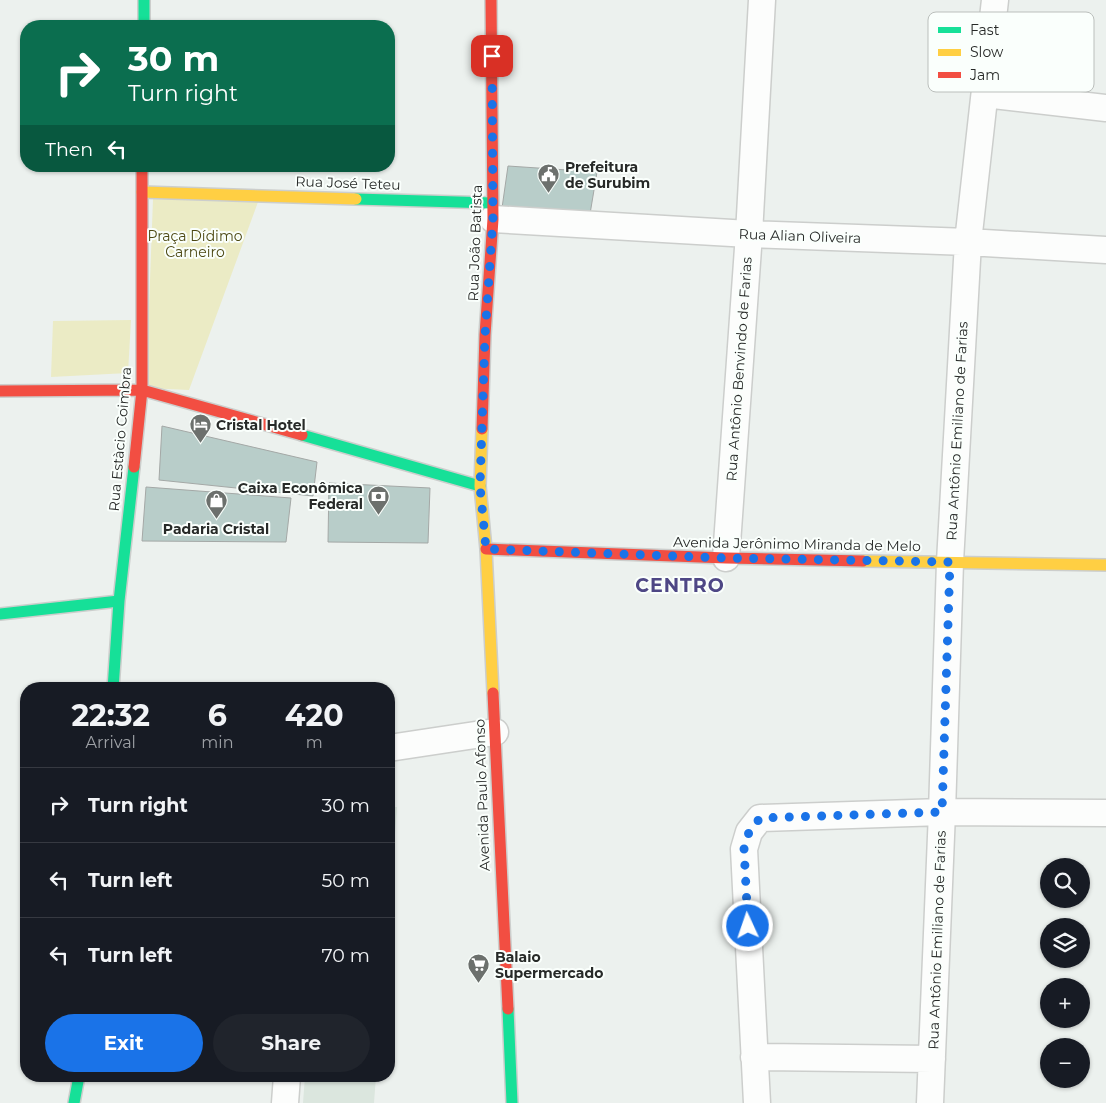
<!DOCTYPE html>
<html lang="en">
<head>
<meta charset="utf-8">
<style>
  :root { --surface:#171b24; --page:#20242c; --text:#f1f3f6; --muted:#9ea1a6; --line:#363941; --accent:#1a73e8 }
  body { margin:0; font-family:Montserrat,sans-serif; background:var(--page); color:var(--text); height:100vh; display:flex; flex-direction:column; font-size:19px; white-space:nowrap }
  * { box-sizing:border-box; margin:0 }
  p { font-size:16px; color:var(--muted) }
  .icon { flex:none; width:28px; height:28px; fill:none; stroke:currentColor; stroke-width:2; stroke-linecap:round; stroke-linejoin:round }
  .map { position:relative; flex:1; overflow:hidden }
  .drawer { position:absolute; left:20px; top:682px; width:375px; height:400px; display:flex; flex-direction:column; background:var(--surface); border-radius:20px; box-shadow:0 1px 4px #0004 }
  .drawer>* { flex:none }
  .hud { position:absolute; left:20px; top:20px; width:375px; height:152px; border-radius:20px; box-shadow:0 1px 4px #0004; background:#0b6e4f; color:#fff; overflow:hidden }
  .controls { position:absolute; left:1040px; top:858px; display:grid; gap:10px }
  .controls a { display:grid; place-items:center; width:50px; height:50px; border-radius:50%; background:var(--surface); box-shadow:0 1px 4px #0004; font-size:25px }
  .pin { position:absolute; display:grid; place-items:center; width:42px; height:42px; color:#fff; margin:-21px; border-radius:10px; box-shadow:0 2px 8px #0006 }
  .me { position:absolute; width:55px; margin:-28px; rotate:357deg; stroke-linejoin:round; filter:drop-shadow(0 0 4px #0008) }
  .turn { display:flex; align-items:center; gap:18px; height:105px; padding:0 25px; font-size:22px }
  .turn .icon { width:65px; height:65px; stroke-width:2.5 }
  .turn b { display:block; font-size:35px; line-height:42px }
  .then { display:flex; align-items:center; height:48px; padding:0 25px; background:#0003; gap:10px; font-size:19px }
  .eta { display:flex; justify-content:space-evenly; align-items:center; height:85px; text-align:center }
  .eta b { font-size:30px; font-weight:700; line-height:35px }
  .button { display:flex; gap:10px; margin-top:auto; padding:10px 25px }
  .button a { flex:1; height:58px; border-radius:30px; background:var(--accent); color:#fff; font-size:20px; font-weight:700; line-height:58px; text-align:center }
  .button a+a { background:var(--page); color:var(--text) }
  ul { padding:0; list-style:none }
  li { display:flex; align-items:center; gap:15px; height:75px; padding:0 25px; border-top:1px solid var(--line) }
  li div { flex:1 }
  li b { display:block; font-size:19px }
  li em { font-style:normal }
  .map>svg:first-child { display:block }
  .built { fill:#dbe6de }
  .green { fill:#ebebc5 }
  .building { fill:#b8cdc9; stroke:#a4a8a6 }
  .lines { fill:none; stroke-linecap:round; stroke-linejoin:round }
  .street-casing { stroke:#cccecc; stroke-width:29 }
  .fast-casing { stroke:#cccecc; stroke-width:14 }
  .slow-casing { stroke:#cccecc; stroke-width:14 }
  .jam-casing { stroke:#cccecc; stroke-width:14 }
  .street { stroke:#fcfdfc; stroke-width:26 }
  .fast { stroke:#16e098; stroke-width:11 }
  .slow { stroke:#ffcf43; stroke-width:11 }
  .jam { stroke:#f24e42; stroke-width:11 }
  .route { stroke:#1a73e8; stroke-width:9; stroke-dasharray:0 16.2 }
  .labels { text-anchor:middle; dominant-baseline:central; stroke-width:4; stroke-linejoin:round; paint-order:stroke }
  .poi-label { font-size:14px; font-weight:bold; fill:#272a28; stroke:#fafffc; text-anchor:start }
  .street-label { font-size:14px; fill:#272a28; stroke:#fafffc }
  .park-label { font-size:14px; fill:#4d4913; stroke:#fafffc }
  .district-label { font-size:19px; font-weight:bold; letter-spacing:1px; fill:#4e4785; stroke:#fafffc }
  .key { fill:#fafffc; stroke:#bbbfbc; stroke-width:1 }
  .key-label { font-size:14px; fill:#272a28 }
</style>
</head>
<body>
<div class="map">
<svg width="1106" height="1103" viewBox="0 0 1106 1103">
  <rect width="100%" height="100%" fill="#ecf1ee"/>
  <path class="built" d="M389 807H397L389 914Z
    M305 1076H376L374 1103H303Z"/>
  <path class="green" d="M153 199 258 202 189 390 146 388Z
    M131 320 128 373 51 377 53 321Z"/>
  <path class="building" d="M508 166 597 172 589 220 501 215Z
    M162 426 317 462 313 496 159 480Z
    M329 483 430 488 428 543 328 542Z
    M146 487 291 498 286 542 142 541Z"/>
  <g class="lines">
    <defs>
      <path id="street" d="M985 94 1106 108
        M493 219 749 234 968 242 1106 250
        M726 558 749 234 762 0
        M389 748 495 732
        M754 1057 932 1059
        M285 1103 287 1076
        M757 1103 744 849 749 832 760 818 942 812 1106 813
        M930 1103 942 812 950 562 968 242 995 0"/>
      <path id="fast" d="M144 0V26
        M356 199 492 203
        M302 435 480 486
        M0 614 119 601
        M113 689 119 601 134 467
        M508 1009 512 1103
        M74 1103 79 1076"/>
      <path id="slow" d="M142 192 356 199
        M482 429 480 486 486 549 493 693
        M863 561 1106 565"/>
      <path id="jam" d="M0 391 142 390 302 435
        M482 429 485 335 493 219 491 0
        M134 467 142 390V166
        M486 549 726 558 863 561
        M493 693 508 1009"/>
    </defs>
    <use href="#street" class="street-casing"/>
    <use href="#fast" class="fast-casing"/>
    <use href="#slow" class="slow-casing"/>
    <use href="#jam" class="jam-casing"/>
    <use href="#street" class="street"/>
    <use href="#fast" class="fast"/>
    <use href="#slow" class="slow"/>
    <use href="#jam" class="jam"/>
  </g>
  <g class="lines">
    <path class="route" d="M492 56 493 219 485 335 480 486 486 549 726 558 950 562 942 812 760 818 749 832 744 848 748 926"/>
  </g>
  <defs>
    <symbol id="civic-pin" viewBox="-11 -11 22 30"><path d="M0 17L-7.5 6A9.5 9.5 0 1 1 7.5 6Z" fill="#6c706d" stroke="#fafffc"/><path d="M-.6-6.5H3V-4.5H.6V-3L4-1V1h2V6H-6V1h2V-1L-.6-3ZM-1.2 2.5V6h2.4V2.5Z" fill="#fff"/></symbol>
    <symbol id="hotel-pin" viewBox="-11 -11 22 30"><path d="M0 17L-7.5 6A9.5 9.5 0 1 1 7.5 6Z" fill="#6c706d" stroke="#fafffc"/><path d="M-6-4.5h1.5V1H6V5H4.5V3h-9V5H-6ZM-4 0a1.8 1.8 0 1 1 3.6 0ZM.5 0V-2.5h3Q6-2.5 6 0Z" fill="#fff"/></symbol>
    <symbol id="bank-pin" viewBox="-11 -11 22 30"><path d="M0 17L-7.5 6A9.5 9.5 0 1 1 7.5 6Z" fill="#6c706d" stroke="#fafffc"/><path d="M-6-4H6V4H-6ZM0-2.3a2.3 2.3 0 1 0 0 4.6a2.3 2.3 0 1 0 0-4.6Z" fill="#fff"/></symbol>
    <symbol id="shop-pin" viewBox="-11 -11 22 30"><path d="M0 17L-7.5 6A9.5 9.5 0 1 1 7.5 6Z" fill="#6c706d" stroke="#fafffc"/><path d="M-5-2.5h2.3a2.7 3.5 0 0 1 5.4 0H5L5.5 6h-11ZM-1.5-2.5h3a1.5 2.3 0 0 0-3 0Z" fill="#fff"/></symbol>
    <symbol id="supermarket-pin" viewBox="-11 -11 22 30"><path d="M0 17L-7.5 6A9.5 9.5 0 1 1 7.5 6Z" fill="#6c706d" stroke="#fafffc"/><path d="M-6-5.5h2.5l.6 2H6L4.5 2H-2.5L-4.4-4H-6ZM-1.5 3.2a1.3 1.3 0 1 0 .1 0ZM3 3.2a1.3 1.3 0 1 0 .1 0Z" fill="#fff"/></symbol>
  </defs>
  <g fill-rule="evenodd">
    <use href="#civic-pin" x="536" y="162" width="25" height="34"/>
    <use href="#hotel-pin" x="188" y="412" width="25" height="34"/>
    <use href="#bank-pin" x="366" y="484" width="25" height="34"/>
    <use href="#shop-pin" x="204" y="488" width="25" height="34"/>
    <use href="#supermarket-pin" x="466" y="952" width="25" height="34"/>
  </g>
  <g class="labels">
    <g class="poi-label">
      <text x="565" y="167">Prefeitura<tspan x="565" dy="16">de Surubim</tspan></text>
      <text x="216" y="425">Cristal Hotel</text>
      <text x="363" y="488" text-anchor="end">Caixa Econômica<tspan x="363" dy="16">Federal</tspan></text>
      <text x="216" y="529" text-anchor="middle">Padaria Cristal</text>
      <text x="495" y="957">Balaio<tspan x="495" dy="16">Supermercado</tspan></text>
    </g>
    <g class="street-label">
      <text transform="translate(348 183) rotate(2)">Rua José Teteu</text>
      <text transform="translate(800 236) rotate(2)">Rua Alian Oliveira</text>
      <text transform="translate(475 243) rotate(-88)">Rua João Batista</text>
      <text transform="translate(739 369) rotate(-86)">Rua Antônio Benvindo de Farias</text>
      <text transform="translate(957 431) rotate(-87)">Rua Antônio Emiliano de Farias</text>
      <text transform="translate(120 439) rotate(-85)">Rua Estàcio Coimbra</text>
      <text transform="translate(797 544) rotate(1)">Avenida Jerônimo Miranda de Melo</text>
      <text transform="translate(482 795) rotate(-92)">Avenida Paulo Afonso</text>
      <text transform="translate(937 940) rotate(-88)">Rua Antônio Emiliano de Farias</text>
    </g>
    <g class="park-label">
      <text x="195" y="236">Praça Dídimo<tspan x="195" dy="16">Carneiro</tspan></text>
    </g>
    <g class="district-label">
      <text x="680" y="585">CENTRO</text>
    </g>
  </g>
  <rect x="928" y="12" width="166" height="80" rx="8" class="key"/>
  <rect x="938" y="27" width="23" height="6" fill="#16e098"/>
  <rect x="938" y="49" width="23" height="7" fill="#ffcf43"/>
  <rect x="938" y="72" width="23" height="6" fill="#f24e42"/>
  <g class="key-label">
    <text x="970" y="35">Fast</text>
    <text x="970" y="57">Slow</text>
    <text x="970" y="80">Jam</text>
  </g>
</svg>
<div class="controls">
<a><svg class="icon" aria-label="search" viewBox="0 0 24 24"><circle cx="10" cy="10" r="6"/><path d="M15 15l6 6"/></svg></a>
<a><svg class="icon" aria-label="layers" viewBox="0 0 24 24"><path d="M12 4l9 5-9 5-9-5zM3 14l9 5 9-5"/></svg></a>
<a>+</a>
<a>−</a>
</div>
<div class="pin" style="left:492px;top:56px;background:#d93025"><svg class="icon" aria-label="arrive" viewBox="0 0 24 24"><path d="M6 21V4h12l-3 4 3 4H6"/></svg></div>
<svg class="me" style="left:748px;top:926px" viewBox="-20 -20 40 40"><circle r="17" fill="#1a73e8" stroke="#fff" stroke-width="3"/><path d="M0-11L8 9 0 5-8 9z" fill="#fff"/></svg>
<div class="hud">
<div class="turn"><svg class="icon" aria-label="right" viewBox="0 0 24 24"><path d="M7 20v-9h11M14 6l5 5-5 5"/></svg><div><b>30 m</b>Turn right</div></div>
<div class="then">Then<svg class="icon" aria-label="left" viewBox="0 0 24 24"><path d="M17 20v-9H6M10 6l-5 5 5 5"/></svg></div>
</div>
<section class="drawer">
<div class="eta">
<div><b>22:32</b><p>Arrival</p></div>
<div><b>6</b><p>min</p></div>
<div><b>420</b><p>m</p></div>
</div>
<ul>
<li><svg class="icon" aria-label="right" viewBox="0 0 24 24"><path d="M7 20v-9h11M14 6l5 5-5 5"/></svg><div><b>Turn right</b></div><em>30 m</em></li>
<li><svg class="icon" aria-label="left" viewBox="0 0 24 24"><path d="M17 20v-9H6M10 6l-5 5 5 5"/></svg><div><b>Turn left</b></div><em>50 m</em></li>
<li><svg class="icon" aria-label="left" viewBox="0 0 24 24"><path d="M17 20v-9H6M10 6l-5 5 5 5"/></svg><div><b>Turn left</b></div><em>70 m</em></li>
</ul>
<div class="button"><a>Exit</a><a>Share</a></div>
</section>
</div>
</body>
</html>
